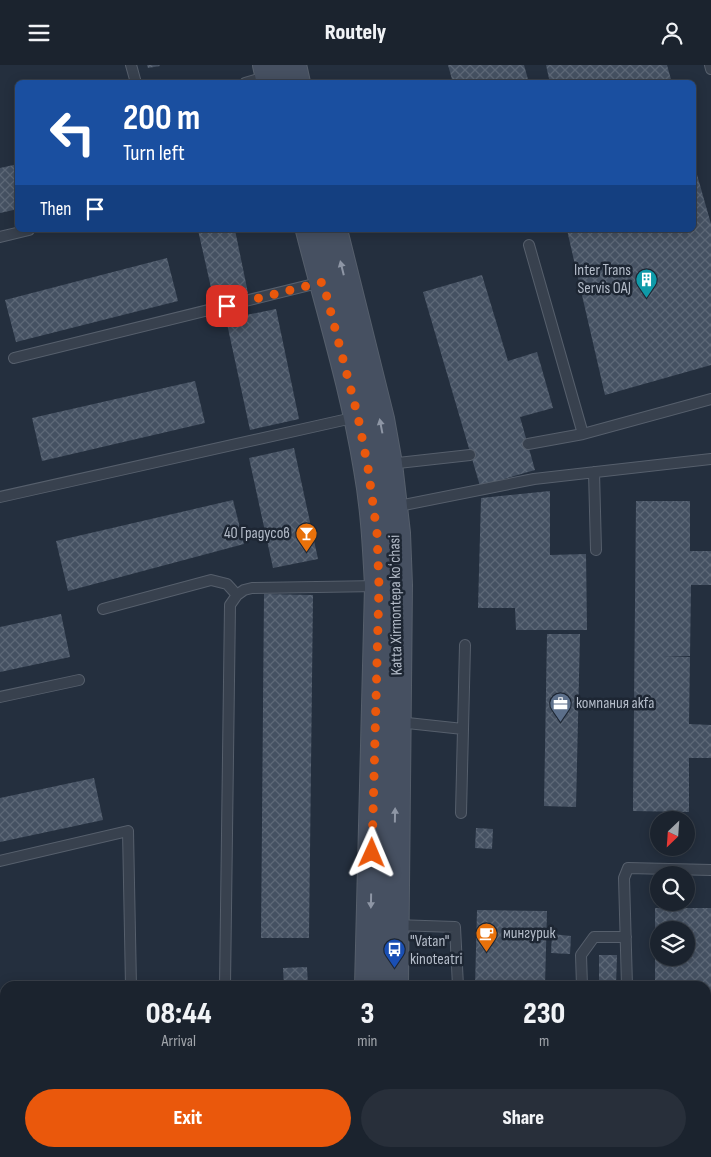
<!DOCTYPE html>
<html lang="en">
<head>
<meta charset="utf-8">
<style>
  :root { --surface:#1b232e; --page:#282f3a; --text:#f1f3f6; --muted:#a0a4aa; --line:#39404a; --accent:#ea580c }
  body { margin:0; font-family:"Sofia Sans Condensed",sans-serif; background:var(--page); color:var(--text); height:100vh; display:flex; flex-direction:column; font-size:19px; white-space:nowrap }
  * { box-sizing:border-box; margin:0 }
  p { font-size:16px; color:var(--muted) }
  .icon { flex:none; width:28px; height:28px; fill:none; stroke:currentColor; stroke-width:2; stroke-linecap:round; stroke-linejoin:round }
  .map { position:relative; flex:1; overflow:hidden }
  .panel { position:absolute; left:0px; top:916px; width:711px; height:176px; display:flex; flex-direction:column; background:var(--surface); border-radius:15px 15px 0 0; box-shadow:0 2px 12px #0003,0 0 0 1px var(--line) }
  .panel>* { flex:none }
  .top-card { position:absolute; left:15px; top:15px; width:681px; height:152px; border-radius:8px; box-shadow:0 2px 12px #0003,0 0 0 1px var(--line); background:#1a4fa0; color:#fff; overflow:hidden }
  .needle { width:32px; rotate:205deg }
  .fabs { position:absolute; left:650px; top:746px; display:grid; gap:10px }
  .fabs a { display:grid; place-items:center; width:45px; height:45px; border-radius:50%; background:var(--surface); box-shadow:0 2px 12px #0003,0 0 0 1px var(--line); font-size:25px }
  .pin { position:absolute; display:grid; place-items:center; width:42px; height:42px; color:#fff; margin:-21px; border-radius:10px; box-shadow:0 2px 8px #0006 }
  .me { position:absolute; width:55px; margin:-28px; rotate:1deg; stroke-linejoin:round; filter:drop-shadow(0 0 4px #0008) }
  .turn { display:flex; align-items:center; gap:18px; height:105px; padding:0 25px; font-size:22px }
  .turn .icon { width:65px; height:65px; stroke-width:2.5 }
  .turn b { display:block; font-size:35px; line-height:42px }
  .then { display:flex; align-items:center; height:48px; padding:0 25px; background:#0003; gap:10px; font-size:19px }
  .eta { display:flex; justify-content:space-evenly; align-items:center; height:85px; text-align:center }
  .eta b { font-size:30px; font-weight:800; line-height:35px }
  .button { display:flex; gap:10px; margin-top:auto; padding:10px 25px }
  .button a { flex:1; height:58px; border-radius:30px; background:var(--accent); color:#fff; font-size:20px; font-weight:800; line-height:58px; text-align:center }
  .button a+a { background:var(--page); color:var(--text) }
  header { display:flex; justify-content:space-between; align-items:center; height:65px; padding:0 25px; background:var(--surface); font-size:22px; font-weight:800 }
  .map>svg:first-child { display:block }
  .forest { fill:url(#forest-firs) }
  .building { fill:url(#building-cross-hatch); fill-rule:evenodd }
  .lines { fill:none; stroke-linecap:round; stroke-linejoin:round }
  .service-casing { stroke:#565f6c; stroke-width:12 }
  .secondary-casing { stroke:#565f6c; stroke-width:30 }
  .service { stroke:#38414e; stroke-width:10 }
  .secondary { stroke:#465061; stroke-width:28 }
  .oneway { fill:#8e96a5 }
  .route { stroke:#ea580c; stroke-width:9; stroke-dasharray:0 16.2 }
  .labels { text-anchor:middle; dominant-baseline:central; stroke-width:5; stroke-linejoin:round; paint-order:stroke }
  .poi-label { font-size:16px; fill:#b4bcc9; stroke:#1d2633; text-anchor:start }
  .street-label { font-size:16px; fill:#b4bcc9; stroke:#1d2633 }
</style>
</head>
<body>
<header><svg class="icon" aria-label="menu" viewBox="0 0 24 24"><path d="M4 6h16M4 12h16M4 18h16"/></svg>Routely<svg class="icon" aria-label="person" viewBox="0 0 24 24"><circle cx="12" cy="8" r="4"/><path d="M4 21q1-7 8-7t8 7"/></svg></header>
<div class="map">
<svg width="711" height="1092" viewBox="0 0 711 1092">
  <defs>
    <pattern id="forest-firs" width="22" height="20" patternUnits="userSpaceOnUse" patternTransform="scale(1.25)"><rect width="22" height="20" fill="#263c3f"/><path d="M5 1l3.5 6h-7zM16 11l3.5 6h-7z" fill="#435659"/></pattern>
    <pattern id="building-cross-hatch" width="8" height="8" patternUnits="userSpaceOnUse" patternTransform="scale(1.25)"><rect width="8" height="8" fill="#455162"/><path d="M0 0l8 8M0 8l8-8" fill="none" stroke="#5d6877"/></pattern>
  </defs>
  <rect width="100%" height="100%" fill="#242f3e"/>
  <path class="forest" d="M0 1085H5V1088H311V1092H0Z
    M482 1089 711 1091V1092H482Z"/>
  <path class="building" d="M147 0H159L160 1 148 3Z
    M448 0H524L529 18H453Z
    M546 0H667L672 18H550Z
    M18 99V144L0 148V103Z
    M694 99 711 159V300L605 330 567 165H694Z
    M198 165H235L248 228 214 236Z
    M167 193 178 236 16 277 5 235Z
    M482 210 508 296 537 287 553 343 520 352 535 405 480 421 423 227Z
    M276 244 299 354 250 365 226 254Z
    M195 316 205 358 42 396 32 353Z
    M294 383 318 494 273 503 249 393Z
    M550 426V490L586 489 587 565H516L515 543H478L481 433Z
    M233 435 244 479 68 526 56 476Z
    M636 436H690V486H711V520H691L690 591H663L690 592 689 659 711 660V693H689V747L633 746Z
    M264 529 313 530 309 873H261Z
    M61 549 70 592 0 607V562Z
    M547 569H580L576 742 544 741Z
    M94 713 103 755 0 777V733Z
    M476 763 493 764 492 784 475 783Z
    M655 843H711V964H706V921H655ZM659 865H686V892H659Z
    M477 845 547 846 545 921H475Z
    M552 869 571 871 570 889 551 888Z
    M599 890H617L616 921H599Z
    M307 902 308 921H284L283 903Z
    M0 957H5V1001H0Z
    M706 966H711V1006H706Z"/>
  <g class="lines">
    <defs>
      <path id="service" d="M131 0 136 18
        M710 0 711 4
        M245 18 268 11
        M0 172 29 165
        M529 180 583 369
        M14 293 322 217
        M528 379 583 369 711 334
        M389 399 470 390
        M594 407 596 485
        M0 432 357 352
        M394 442 534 414 711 394
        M237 530 244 525 252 523 379 521
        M103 544 211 515 227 519 237 530 230 540 225 921
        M0 632 79 615
        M398 657 463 664 461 748
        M463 664 465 580
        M0 796 128 766 131 921
        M395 860 455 862 458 921
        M582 921 581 890 594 872H626
        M627 921 624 813 628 803 711 805
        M0 932H5"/>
      <path id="secondary" d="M267 0 271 18
        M292 0 296 18
        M310 165C330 244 355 324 368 404 375 443 377 482 379 521L369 921
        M333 165 380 354 388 399 396 468 398 520 394 921
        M0 1068H5
        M706 1077H711
        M368 1088V1092
        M394 1092V1088"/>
    </defs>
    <use href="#service" class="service-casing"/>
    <use href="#secondary" class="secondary-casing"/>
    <use href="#service" class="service"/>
    <use href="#secondary" class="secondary"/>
  </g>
  <defs><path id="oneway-solid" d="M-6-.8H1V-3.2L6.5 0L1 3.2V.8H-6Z" transform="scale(1.25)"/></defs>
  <g class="oneway">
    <use href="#oneway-solid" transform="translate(342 203) rotate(-104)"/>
    <use href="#oneway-solid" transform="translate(381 361) rotate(-101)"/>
    <use href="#oneway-solid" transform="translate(395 750) rotate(-89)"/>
    <use href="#oneway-solid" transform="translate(371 836) rotate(91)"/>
  </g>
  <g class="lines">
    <path class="route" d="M227 241 323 217 358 352 368 403 377 468 379 521 372 788"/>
  </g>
  <defs>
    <symbol id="building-pin" viewBox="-11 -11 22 30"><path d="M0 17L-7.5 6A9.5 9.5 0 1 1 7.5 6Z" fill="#0f9aa8" stroke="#1d2633"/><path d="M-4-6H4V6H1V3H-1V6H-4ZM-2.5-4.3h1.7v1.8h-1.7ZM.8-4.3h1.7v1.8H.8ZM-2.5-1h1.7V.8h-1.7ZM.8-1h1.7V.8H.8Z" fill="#fff"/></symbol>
    <symbol id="bar-pin" viewBox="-11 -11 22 30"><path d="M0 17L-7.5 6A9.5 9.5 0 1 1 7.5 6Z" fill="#e8710a" stroke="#1d2633"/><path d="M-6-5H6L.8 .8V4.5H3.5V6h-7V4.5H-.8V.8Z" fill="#fff"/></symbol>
    <symbol id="office-pin" viewBox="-11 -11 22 30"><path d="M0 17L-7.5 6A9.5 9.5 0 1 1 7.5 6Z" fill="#5c6f8a" stroke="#1d2633"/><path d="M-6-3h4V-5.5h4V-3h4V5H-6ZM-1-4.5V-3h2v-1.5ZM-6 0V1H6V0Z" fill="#fff"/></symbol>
    <symbol id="cafe-pin" viewBox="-11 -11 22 30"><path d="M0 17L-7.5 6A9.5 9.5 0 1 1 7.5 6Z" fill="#e8710a" stroke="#1d2633"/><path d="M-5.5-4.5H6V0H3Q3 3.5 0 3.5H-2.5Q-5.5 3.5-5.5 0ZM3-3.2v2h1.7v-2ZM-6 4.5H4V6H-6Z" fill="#fff"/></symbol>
    <symbol id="bus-pin" viewBox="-11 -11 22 30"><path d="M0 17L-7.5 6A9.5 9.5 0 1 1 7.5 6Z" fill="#1a4fb4" stroke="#1d2633"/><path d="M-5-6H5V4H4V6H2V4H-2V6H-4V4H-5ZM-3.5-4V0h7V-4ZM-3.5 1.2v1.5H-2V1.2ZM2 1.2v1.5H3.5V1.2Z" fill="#fff"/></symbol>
  </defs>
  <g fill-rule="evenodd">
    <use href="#building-pin" x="634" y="202" width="25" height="34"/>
    <use href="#bar-pin" x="294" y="456" width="25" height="34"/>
    <use href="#office-pin" x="548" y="626" width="25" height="34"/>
    <use href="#cafe-pin" x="474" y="856" width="25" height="34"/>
    <use href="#bus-pin" x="382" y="872" width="25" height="34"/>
  </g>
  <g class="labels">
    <g class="poi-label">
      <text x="631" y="205" text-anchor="end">Inter Trans<tspan x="631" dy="18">Servis OAJ</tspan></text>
      <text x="290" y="468" text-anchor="end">40 Градусов</text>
      <text x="576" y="638">компания akfa</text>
      <text x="503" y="868">мингурик</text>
      <text x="410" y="876">"Vatan"<tspan x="410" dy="18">kinoteatri</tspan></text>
    </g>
    <g class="street-label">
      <text transform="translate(396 540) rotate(-91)">Katta Xirmontepa koʻchasi</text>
    </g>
  </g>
</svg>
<div class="fabs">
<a><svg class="needle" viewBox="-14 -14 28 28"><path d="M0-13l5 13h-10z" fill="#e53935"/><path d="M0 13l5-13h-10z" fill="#a0a4aa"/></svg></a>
<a><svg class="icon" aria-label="search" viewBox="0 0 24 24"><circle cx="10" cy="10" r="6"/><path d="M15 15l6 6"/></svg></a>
<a><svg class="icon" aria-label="layers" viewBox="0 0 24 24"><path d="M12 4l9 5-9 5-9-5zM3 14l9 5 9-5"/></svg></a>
</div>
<div class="pin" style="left:227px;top:241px;background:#d93025"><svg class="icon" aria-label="arrive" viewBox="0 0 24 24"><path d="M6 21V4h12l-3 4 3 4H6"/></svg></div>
<svg class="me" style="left:372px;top:788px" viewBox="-20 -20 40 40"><path d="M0-17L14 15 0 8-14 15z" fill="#ea580c" stroke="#fff" stroke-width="4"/></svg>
<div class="top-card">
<div class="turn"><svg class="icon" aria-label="left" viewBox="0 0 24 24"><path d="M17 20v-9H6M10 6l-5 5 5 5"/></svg><div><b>200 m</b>Turn left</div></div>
<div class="then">Then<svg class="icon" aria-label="arrive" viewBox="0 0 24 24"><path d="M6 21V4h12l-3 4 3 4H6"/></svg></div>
</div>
<section class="panel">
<div class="eta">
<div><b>08:44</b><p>Arrival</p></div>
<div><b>3</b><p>min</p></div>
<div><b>230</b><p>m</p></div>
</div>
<div class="button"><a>Exit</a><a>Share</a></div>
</section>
</div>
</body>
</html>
